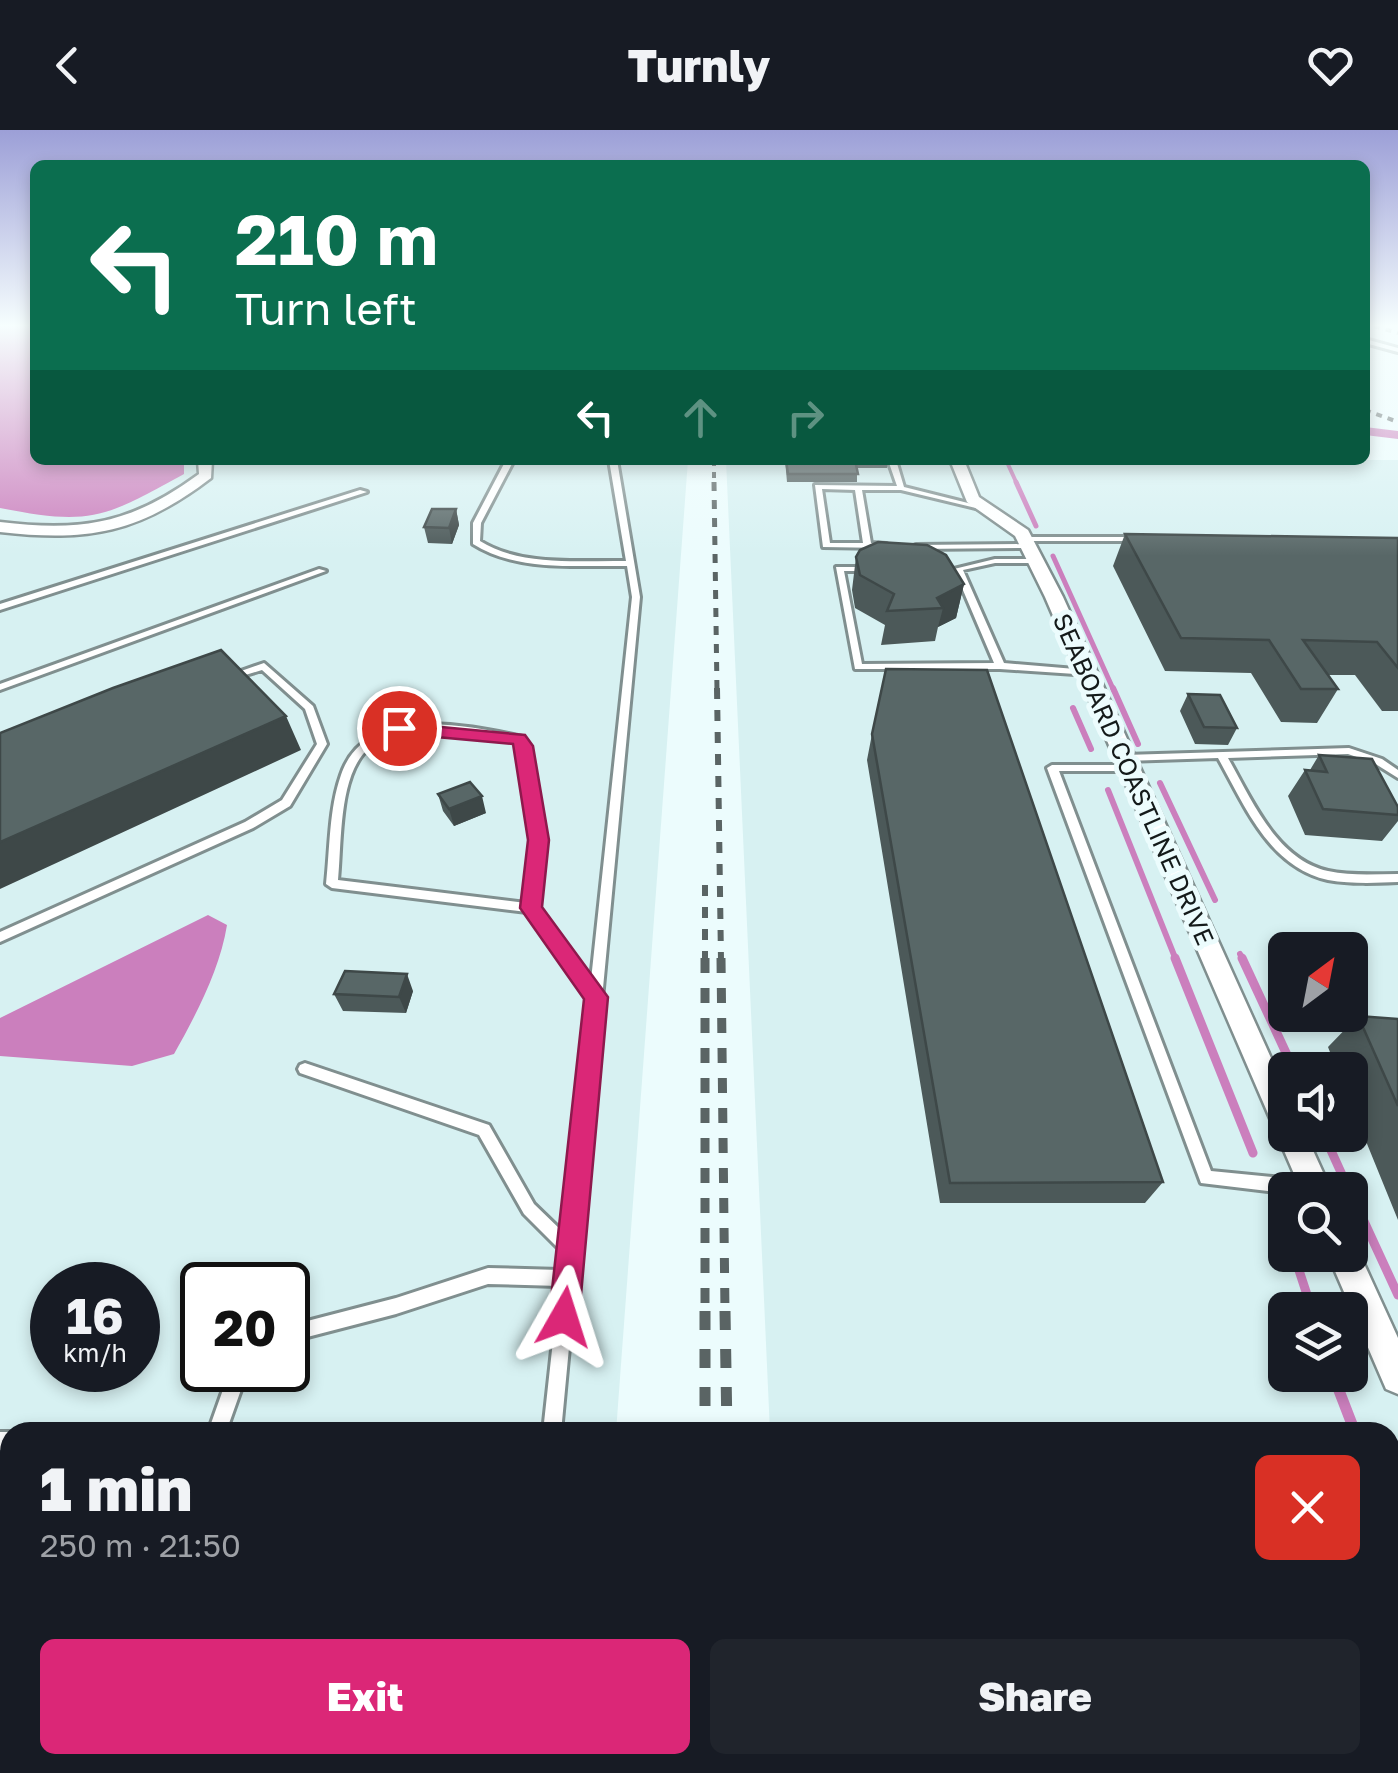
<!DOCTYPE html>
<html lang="en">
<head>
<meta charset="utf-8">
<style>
  :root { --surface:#171b24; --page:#20242c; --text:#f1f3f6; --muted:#9ea1a6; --accent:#db2777 }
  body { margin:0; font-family:"Golos Text",sans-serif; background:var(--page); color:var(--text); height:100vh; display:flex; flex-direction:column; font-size:38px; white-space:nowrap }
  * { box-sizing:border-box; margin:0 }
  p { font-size:32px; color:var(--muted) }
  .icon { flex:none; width:55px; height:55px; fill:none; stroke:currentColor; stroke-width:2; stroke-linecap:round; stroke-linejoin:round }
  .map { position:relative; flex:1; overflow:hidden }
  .sheet { position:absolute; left:0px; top:1292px; width:1400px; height:352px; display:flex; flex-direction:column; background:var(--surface); border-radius:30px 30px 0 0; box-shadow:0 5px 15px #0003 }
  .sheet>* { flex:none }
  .top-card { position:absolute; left:30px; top:30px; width:1340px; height:305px; border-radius:15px; box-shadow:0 5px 15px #0003; background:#0b6e4f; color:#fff; overflow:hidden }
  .needle { width:65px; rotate:32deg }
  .fabs { position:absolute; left:1268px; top:802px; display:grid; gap:20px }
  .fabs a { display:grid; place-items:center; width:100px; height:100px; border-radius:15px; background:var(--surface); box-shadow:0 5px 15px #0003; font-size:50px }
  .speed { position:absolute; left:30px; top:1132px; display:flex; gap:20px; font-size:50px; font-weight:700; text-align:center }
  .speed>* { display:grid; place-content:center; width:130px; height:130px; border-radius:50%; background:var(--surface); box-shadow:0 5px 15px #0003; line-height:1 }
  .speed small { font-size:25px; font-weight:400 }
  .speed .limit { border:5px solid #111; border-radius:15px; background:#fff; color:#111 }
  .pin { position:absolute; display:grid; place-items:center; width:85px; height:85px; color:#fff; margin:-42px; border:5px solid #fff; border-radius:50%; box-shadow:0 2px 10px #0007 }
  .me { position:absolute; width:110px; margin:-55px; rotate:6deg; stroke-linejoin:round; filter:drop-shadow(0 0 8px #0008) }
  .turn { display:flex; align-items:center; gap:35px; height:210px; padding:0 40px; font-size:45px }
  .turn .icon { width:130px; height:130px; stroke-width:2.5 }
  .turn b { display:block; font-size:70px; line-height:85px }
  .lanes { display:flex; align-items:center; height:95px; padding:0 40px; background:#0003; justify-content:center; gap:50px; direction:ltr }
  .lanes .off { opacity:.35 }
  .round { display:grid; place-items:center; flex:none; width:105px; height:105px; border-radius:15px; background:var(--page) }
  .head { display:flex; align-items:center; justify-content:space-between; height:170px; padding:0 40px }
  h1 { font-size:60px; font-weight:800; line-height:75px }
  .button { display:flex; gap:20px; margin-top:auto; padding:20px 40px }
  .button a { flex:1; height:115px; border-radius:15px; background:var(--accent); color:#fff; font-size:40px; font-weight:800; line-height:115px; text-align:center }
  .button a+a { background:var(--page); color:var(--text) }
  header { display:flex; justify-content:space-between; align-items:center; height:130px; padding:0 40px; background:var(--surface); font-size:45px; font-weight:800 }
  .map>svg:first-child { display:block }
  .built { fill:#d7f1f2; fill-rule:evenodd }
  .water { fill:#cb7fbd }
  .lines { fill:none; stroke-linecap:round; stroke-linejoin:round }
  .stream-far4 { stroke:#cb7fbd; stroke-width:4 }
  .stream-far3 { stroke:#cb7fbd; stroke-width:5 }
  .stream-far2 { stroke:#cb7fbd; stroke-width:6 }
  .stream-far1 { stroke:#cb7fbd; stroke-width:9 }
  .stream { stroke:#cb7fbd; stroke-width:11 }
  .canal { fill:#cb7fbd; fill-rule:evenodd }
  .service-casing { stroke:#808f8f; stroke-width:6 }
  .minor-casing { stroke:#808f8f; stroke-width:5 }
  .service { fill:#fff; fill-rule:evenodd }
  .minor { fill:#fff; fill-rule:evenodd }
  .rail-far4 { stroke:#5a6464; stroke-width:4; stroke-dasharray:6 6; stroke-linecap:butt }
  .rail-far3 { stroke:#5a6464; stroke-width:5; stroke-dasharray:9 9; stroke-linecap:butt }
  .rail-far2 { stroke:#5a6464; stroke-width:6; stroke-dasharray:11 11; stroke-linecap:butt }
  .rail-far1 { stroke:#5a6464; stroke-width:9; stroke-dasharray:15 15; stroke-linecap:butt }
  .rail { stroke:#5a6464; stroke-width:11; stroke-dasharray:19 19; stroke-linecap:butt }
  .wall { fill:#4c5959 }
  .shaded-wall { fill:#3e4848 }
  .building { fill:#586767; stroke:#3e4848; stroke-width:2.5 }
  .route { fill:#db2777; stroke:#8e194d; stroke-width:2.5 }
  .labels { text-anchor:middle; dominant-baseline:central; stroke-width:10; stroke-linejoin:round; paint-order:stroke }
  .street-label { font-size:25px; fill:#141a1a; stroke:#ecfcfd }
</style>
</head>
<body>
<header><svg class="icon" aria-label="back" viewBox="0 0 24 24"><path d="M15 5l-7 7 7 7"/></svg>Turnly<svg class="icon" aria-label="heart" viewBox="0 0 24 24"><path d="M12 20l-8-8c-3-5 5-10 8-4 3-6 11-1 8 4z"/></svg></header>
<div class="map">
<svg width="1398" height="1643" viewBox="0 0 1398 1643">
  <rect width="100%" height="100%" fill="#ecfcfd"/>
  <path class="built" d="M0 196H35V330H688L616 1302H10V1635H591V1643H0ZM52 1155H138V1240H52ZM202 1155H288V1240H202Z
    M726 330H1398V1643H785V1635H1390V1302H770ZM1285 820H1350V885H1285ZM1285 940H1350V1005H1285ZM1285 1060H1350V1125H1285ZM1285 1180H1350V1245H1285Z"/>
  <path class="water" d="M0 196H35V330H184V344C104 388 91 396 0 378Z
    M208 785 227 795C220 839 196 885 174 924L132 936 0 926V888Z"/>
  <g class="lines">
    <path class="stream-far4" d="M1006 330 1017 354"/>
    <path class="stream-far3" d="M1016 352 1036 396
      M1053 426 1114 561"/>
    <path class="stream-far2" d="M1113 558 1138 614
      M1073 578 1091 619
      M1160 653 1215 770
      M1108 660 1176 830
      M1240 824 1243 830"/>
    <path class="stream-far1" d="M1175 828 1253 1023
      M1242 828 1294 940
      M1324 1005 1349 1060
      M1350 1061 1398 1165
      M1294 1125 1312 1180"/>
    <path class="stream" d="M1333 1245 1355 1302
      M1390 1390 1398 1410"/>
    <path class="canal" d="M1365 297 1398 301V309L1365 305Z"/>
    <defs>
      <path id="service" d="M1365 209 1398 218V222L1365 213Z
        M506 330H514L481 393 480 411C521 437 579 430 626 431L609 330H617L640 467 561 1302H543L559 1156 488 1154 396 1184 288 1212V1196L396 1168 488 1138 560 1140 562 1122 524 1084 479 1005 300 943 298 939 300 935 305 933 489 995 534 1074 564 1103 589 868 527 782 332 758 326 754C330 718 329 679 341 645 365 573 466 595 523 607L529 616 544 710 537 777 591 850 632 467 627 436C577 435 517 442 473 414V393ZM429 600 453 602 516 612 519 616 532 710 526 773 338 750C342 712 338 643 370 617 386 603 408 602 429 600Z
        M888 330H896L904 357 984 377 980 379 901 360H862L871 413 886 414 890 416 886 418 823 417 815 355 897 356ZM822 359 855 360 863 413H830Z
        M360 360 367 362 0 480V474Z
        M1022 407H1137L1141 409 1137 411H1025L1021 409Z
        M1031 414V418H1028L916 419 912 417 916 415Z
        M995 429H1036L1040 431 1036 433H995L963 440 1004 533 1087 540 1090 541V545L1000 539H855L836 437H870L874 439 870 441H844L862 534 994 533 954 439Z
        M319 439 326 441 0 560V554Z
        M264 533 313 576 327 614 290 676 253 698 0 812V802L245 692 282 670 317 614 305 579 262 540 229 550 224 547Z
        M1349 618 1382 629 1398 640V648L1374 633 1348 624 1228 628C1252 670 1276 729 1328 741 1351 746 1375 744 1398 744V752C1375 753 1351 754 1328 750 1269 737 1245 676 1218 628L1125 631 1120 628 1125 625Z
        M1052 635H1129L1134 638 1129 641H1059L1211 1041 1312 1051 1317 1053 1319 1060H1285V1063L1201 1053 1047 638Z
        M230 1240H248L226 1302H208Z
        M0 1302H11L10 1346 6 1354 0 1357V1327L3 1320H0Z
        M30 1635H52L49 1643H27Z
        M506 1635H528L527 1643H505Z"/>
      <path id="minor" d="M198 330H212L211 348C139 403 89 412 0 402V392C82 402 131 394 199 344Z
        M950 330H964L979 367 1028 400 1063 467 1285 959V1005H1306L1331 1060H1301L1045 467 1015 406 967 372Z
        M1350 1112 1355 1114 1398 1208V1264L1386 1259 1328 1125H1350Z"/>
    </defs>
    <use href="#service" class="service-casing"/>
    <use href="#minor" class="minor-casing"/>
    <use href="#service" class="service"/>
    <use href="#minor" class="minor"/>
    <path class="rail-far4" d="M1374 196 1398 203
      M1365 280 1398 292
      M714 330V354"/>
    <path class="rail-far3" d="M714 352 717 561"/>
    <path class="rail-far2" d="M717 558 721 830
      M705 755V830"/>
    <path class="rail-far1" d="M705 828V1183
      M721 828 725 1183"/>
    <path class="rail" d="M705 1181V1302
      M725 1181 727 1302
      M704 1635V1643
      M731 1635V1643"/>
  </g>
  <path class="wall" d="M785 330H888L887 338H857V352H787Z
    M456 379 459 395 452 414 428 413 424 397Z
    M1125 404 1398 408V581H1382L1355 545H1328L1338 559 1317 593 1281 592 1251 543 1165 541 1113 436Z
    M856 427 964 454 956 488 938 497 935 511 881 515 885 495 855 478 852 460Z
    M1188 564 1237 598 1228 615 1195 614 1180 581Z
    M872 604 1163 1052 1145 1073H940L867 630Z
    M1319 625 1398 677V691L1382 711 1305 705 1288 666 1305 640H1310Z
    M438 664 486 683 454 696 443 681Z
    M413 861 406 883 343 881 334 864Z
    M1358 886 1398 889V1090L1350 972V940H1337L1328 917Z"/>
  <path class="shaded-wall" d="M456 379 459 395 452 414 449 398Z
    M964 454 956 488 938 497 943 478 937 468Z
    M286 586 301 620 0 759V712Z
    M482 666 486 683 454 696 449 679Z
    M407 844 413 861 406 883 399 867Z"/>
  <path class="building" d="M786 330H888H855L858 344H788Z
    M432 379H456L449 398 424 397Z
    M1125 404 1398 408V538L1377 512 1303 510 1338 559H1301L1269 510 1181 508Z
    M878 412 927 415 946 425 964 454 937 468 943 478 887 481 894 464 860 445 856 427 860 420Z
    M221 520 286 586 0 712V603L113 558Z
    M886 539 987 540 1163 1052 950 1053 872 604Z
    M1188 564 1220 565 1237 598 1204 597Z
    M1319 625 1372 629 1398 677V685L1323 679 1305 640 1327 642Z
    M470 652 482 666 449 679 438 664Z
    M345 841 407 844 399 867 334 864Z
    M1358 886 1398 889V976Z"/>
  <linearGradient id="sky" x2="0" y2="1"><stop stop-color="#9c9fd7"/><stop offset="0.46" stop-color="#f6fefe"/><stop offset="1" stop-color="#f6fefe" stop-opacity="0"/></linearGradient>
  <rect width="1398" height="426" fill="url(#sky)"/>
  <path class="route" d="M399 593 525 605 533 616 549 710 542 777 608 867 579 1187 575 1197 564 1202 554 1197 549 1187 584 869 520 778 528 710 513 614 393 603 390 598Z"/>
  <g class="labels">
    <g class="street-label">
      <text transform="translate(1134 649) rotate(66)">SEABOARD COASTLINE DRIVE</text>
    </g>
  </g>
</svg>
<div class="fabs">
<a><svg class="needle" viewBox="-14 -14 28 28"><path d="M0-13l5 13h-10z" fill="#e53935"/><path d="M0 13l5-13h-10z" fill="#9ea1a6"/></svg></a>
<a><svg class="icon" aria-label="sound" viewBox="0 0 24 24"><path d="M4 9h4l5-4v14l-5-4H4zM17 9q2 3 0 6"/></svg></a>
<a><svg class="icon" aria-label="search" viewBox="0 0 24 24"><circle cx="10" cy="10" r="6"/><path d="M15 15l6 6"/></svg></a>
<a><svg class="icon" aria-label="layers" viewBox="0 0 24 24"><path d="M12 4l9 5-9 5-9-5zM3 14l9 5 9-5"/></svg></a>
</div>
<div class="speed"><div>16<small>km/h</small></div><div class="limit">20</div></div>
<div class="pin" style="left:399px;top:598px;background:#d93025"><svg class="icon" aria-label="arrive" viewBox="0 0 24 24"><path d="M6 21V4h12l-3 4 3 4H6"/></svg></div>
<svg class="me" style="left:564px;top:1187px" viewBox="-20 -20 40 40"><path d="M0-17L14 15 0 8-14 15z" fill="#db2777" stroke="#fff" stroke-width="4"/></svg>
<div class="top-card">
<div class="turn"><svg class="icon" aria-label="left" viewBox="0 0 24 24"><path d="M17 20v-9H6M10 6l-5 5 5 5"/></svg><div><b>210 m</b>Turn left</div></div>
<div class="lanes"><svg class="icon" aria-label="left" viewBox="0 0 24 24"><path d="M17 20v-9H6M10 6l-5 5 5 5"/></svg><svg class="icon off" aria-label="ahead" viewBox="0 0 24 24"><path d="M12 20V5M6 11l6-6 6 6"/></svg><svg class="icon off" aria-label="right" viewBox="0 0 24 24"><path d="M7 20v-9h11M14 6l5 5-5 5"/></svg></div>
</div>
<section class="sheet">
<div class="head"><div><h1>1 min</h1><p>250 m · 21:50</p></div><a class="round" style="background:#d93025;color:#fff"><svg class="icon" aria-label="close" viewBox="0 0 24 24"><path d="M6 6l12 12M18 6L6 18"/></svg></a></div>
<div class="button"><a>Exit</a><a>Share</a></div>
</section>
</div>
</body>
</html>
